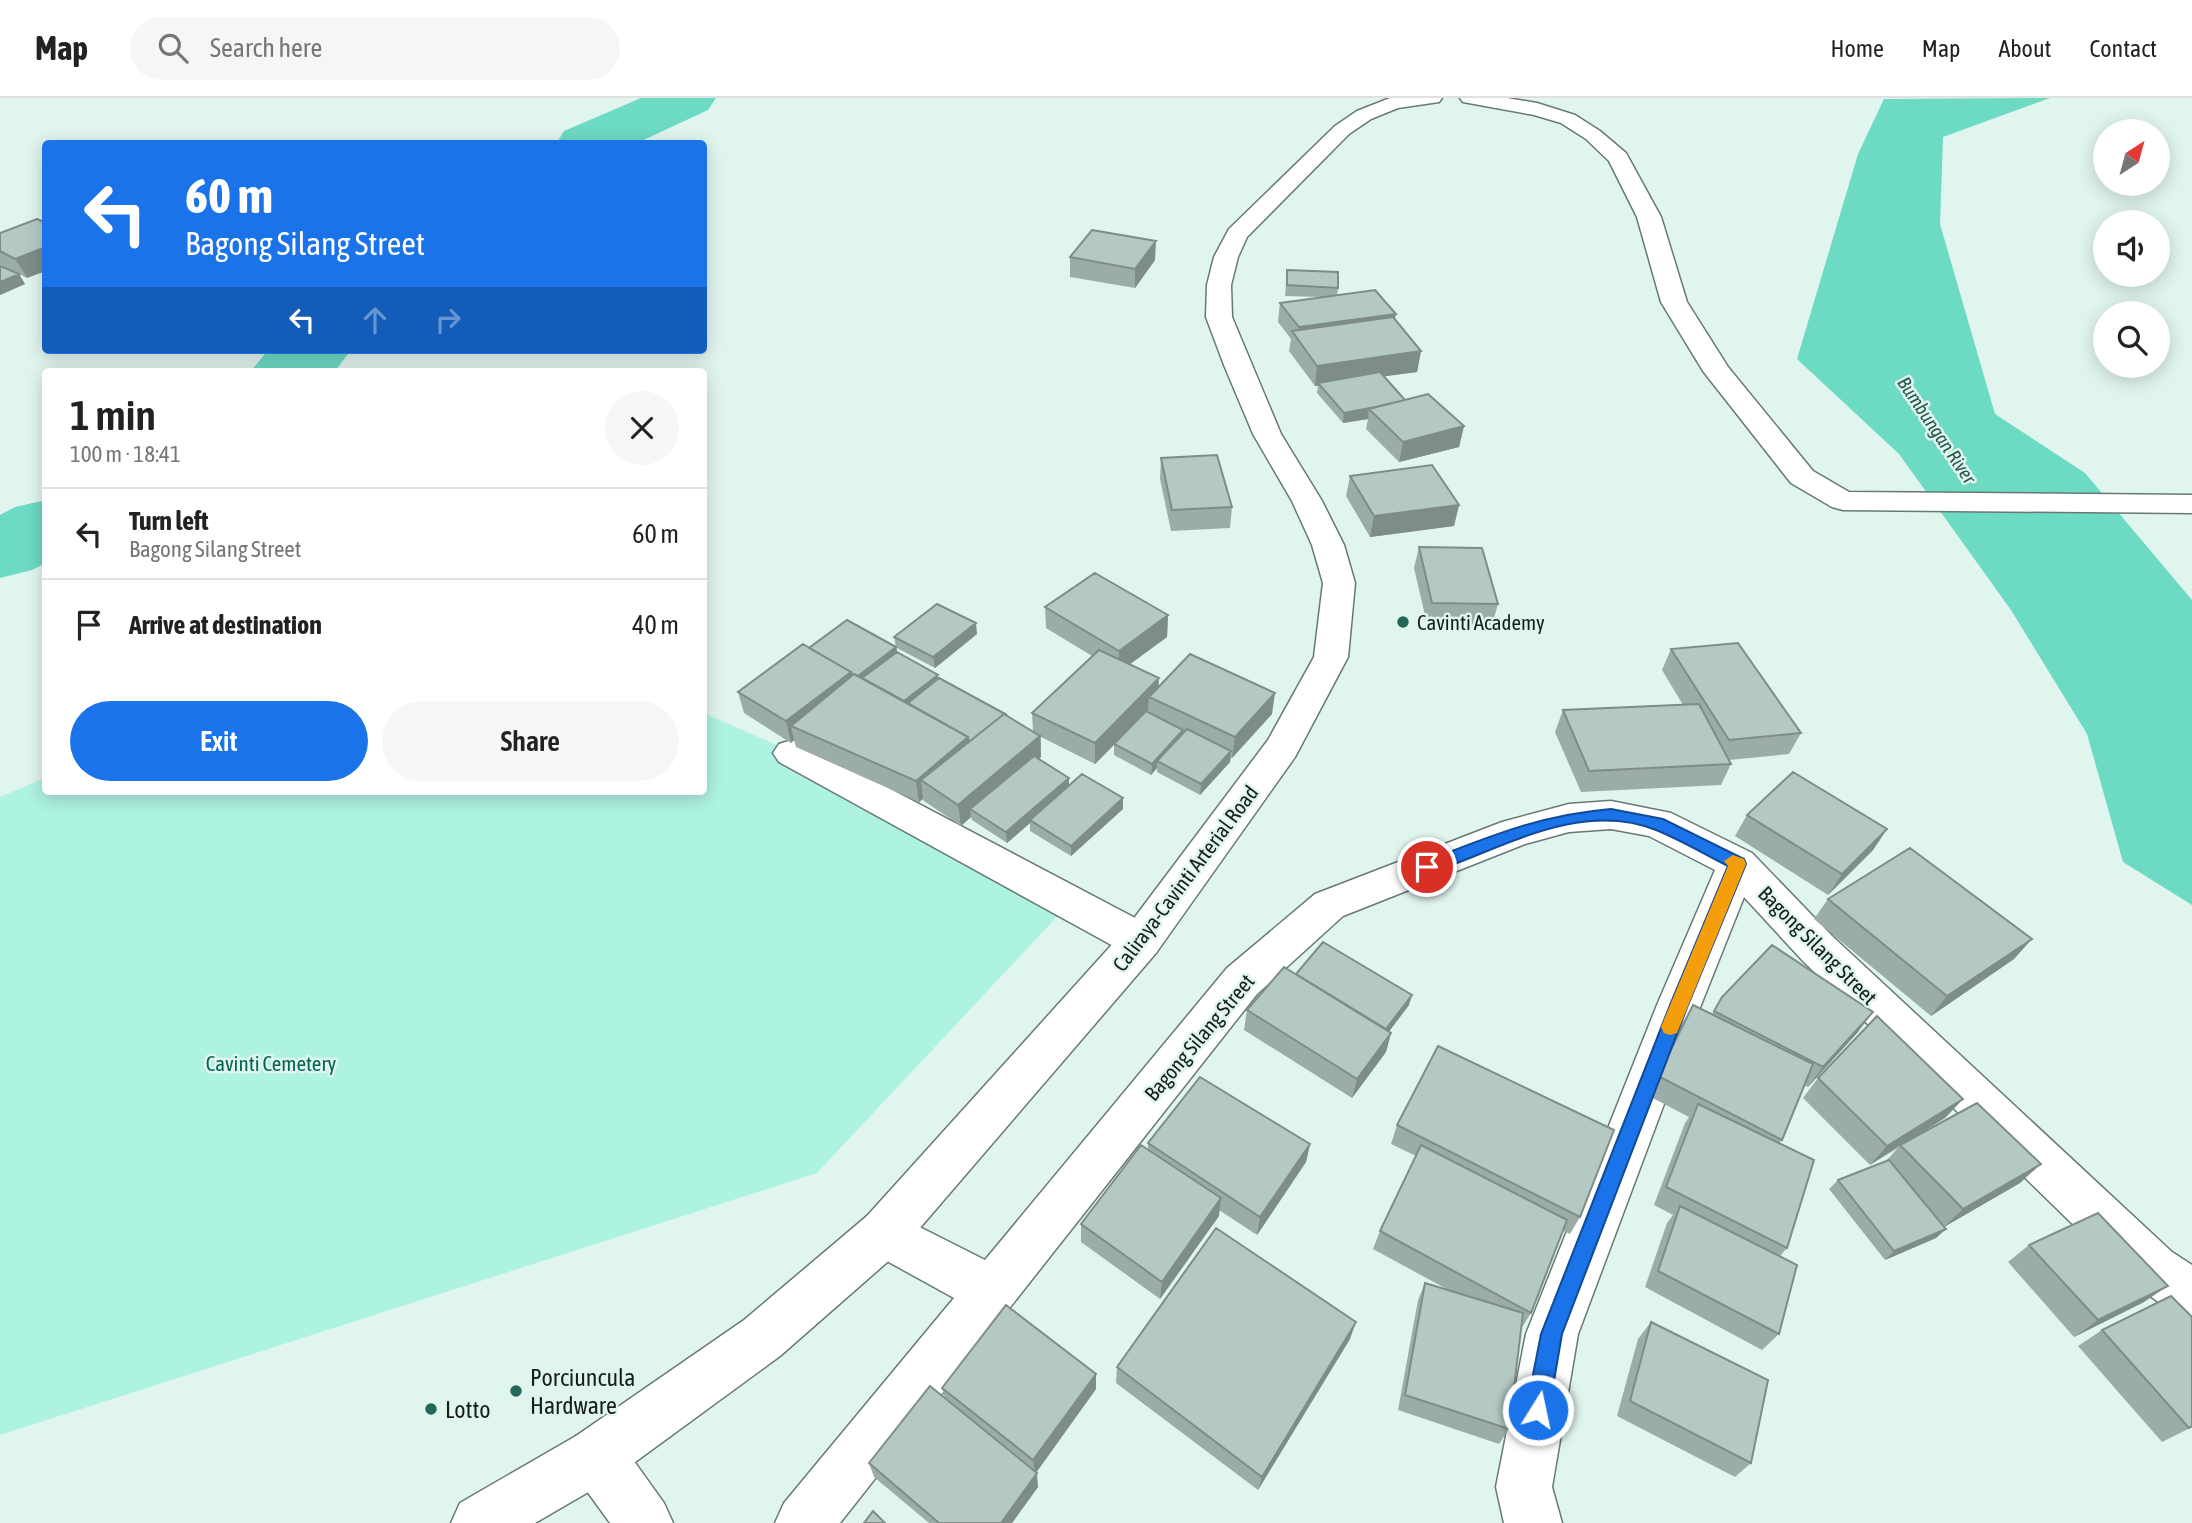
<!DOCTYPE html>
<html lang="en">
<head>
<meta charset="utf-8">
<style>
  :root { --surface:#fff; --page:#f6f6f6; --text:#222; --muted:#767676; --line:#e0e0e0; --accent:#1a73e8 }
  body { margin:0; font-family:"Asap Condensed",sans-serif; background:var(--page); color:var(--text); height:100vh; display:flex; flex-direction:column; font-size:26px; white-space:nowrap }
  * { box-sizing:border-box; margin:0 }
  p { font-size:23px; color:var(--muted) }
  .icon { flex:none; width:38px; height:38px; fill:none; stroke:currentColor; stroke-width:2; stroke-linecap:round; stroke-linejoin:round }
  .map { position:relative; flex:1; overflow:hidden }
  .details { position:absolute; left:42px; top:270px; width:665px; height:427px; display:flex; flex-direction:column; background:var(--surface); border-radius:7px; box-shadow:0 4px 18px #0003 }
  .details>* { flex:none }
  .hud { position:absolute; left:42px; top:42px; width:665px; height:214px; border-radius:7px; box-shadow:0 4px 18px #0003; background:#1a73e8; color:#fff; overflow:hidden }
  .needle { width:46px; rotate:36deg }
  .controls { position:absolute; left:2093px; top:21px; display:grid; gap:14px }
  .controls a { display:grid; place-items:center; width:77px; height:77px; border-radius:50%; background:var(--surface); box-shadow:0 4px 18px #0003; font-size:35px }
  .pin { position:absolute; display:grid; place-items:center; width:60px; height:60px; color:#fff; margin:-30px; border:4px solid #fff; border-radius:50%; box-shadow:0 2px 7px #0007 }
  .me { position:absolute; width:77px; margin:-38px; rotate:10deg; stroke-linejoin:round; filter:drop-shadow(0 0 5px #0008) }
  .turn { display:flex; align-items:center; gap:24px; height:147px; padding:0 28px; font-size:32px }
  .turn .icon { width:91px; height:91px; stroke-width:2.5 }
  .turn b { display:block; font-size:49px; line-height:60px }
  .lanes { display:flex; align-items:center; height:66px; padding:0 28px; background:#0003; justify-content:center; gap:35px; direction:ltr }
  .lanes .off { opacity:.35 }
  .round { display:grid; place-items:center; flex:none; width:74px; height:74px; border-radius:37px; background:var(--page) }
  .head { display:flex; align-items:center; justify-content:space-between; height:119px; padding:0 28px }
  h1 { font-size:42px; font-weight:600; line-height:52px }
  .primary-button { display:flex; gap:14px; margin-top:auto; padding:14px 28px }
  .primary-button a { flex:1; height:80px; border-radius:42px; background:var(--accent); color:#fff; font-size:28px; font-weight:600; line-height:80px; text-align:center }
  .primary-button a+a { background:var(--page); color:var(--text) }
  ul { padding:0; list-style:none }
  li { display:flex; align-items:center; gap:21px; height:91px; padding:0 28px; border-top:2px solid var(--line) }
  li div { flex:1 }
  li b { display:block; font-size:26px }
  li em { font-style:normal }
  header { display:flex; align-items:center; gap:42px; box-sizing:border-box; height:98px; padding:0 35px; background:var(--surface); border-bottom:2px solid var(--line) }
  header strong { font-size:33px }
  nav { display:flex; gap:38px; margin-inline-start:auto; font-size:24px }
  .search { width:490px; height:63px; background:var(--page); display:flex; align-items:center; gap:18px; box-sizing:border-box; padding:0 24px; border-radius:38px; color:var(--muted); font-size:26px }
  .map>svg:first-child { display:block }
  .green { fill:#aef3e2 }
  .water { fill:#6ddac3 }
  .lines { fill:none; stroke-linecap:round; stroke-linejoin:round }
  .river { fill:#6ddac3; fill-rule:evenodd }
  .minor-casing { stroke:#677975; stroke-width:3 }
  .secondary-casing { stroke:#677975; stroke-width:3 }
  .minor { fill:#fff; fill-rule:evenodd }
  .secondary { fill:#fff; fill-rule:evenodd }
  .wall { fill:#9cada9 }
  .shaded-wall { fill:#7f8d89 }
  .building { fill:#b5c9c4; stroke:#7f8d89; stroke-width:2 }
  .route { fill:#1a73e8; stroke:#114b97; stroke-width:2 }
  .slow { fill:#f59e0b }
  .poi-dot { fill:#226759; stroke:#e1f5ef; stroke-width:2.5 }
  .labels { text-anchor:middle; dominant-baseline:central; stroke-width:5; stroke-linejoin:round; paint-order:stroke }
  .far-water-label { font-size:19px; font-style:italic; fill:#27564c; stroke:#e1f5ef }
  .poi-label { font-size:21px; fill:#161e1c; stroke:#e1f5ef; text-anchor:start }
  .street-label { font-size:21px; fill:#161e1c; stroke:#e1f5ef }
  .park-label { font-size:21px; fill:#036455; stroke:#e1f5ef }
  .near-poi-label { font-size:24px; fill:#161e1c; stroke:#e1f5ef; text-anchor:start }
</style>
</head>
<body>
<header>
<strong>Map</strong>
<div class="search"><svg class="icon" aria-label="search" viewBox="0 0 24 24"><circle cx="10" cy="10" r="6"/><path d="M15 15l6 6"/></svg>Search here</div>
<nav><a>Home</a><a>Map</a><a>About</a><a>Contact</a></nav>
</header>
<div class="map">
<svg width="2192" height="1425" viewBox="0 0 2192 1425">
  <rect width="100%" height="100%" fill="#e1f5ef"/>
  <path class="green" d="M704 615 872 689 1081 793 817 1075 0 1337V699L45 680 46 693H704Z"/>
  <path class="water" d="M2050 0 1943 39 1940 126 1995 316 2085 375 2192 502V807L2123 764 2087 636 2011 512 1899 356 1797 261 1858 56 1884 1Z"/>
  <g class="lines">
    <path class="river" d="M641 0H716L708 12 635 46H556L564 33Z
      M268 252H351L335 273H251Z
      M46 402V465L32 472 0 480V417L15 409Z"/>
    <defs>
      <path id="minor" d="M792 642 805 646 1156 831 1162 843 1156 855 1141 860 1126 855 779 664 773 655 779 646Z
        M1611 703 1671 715 1752 755 1832 838 2172 1154 2192 1167V1222L2174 1215 2136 1188 1802 862 1744 799 1701 907 1578 1236 1552 1389 1562 1425H1504L1496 1389 1526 1236 1657 907 1715 772 1649 738 1611 731 1569 734 1525 746 1343 818 1257 896 840 1425H775L784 1405 954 1200 867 1152 859 1135 867 1118 884 1111 985 1162 1227 870 1315 796 1502 724 1569 706Z
        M596 1330 616 1338 664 1405 673 1425H610L576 1378 568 1358 576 1338Z"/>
      <path id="secondary" d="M1390 0H1442L1439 4 1398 10 1371 21 1349 36 1247 139 1238 159 1231 187 1232 219 1281 336 1322 403 1344 447 1355 485 1348 559 1295 659 1156 855 901 1152 780 1258 616 1378 535 1425H451L460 1405 576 1338 744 1222 867 1118 1126 831 1268 642 1314 559 1323 485 1312 447 1292 403 1253 336 1224 267 1206 219 1207 187 1214 159 1229 131 1335 28 1357 13Z
        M1460 0H1507L1537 5 1575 17 1600 33 1626 55 1661 119 1687 204 1728 269 1813 373 1849 394 2192 397V415L1843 412 1832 409 1791 385 1703 273 1661 204 1637 119 1609 63 1586 41 1561 25 1534 17 1463 4Z"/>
    </defs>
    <use href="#minor" class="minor-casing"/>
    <use href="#secondary" class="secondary-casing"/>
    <use href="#minor" class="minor"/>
    <use href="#secondary" class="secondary"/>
  </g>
  <path class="wall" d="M0 135 27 180 19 176 25 186 0 197V168L17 175 0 167Z
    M1070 159 1155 162 1135 190 1070 179Z
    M1287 172 1338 190 1337 197 1395 221 1421 253 1417 274 1384 278 1405 302 1464 328 1459 349 1399 364 1366 331 1368 321 1343 325 1317 295 1318 288H1315L1289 253 1291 241 1278 224 1280 205 1321 199 1285 198Z
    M1161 360 1232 409 1230 430 1171 433 1160 381Z
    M1350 378 1459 407 1454 428 1370 439 1346 398Z
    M1419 449 1498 506 1492 527 1427 526 1414 470Z
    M1045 509 1168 517 1167 539 1130 566 1159 588 1272 616 1232 660H1231L1230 664 1200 697 1157 674V670L1151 677 1114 657V647L1095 666 1041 639V659L1039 662 1069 688 1123 700V711L1071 758 1030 733V725L1007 745 972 722 971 719 961 728 924 703 923 701 919 704 796 649 794 642 791 645 744 615 738 594 809 550 896 549 894 539 977 536 935 570 897 550V554L938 577V581L1033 634 1032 615 1092 558 1046 530Z
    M1671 551 1801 635 1789 656 1729 662 1731 666 1721 687 1581 694 1555 634 1563 612 1683 607 1662 572Z
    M1747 717 1887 731 1873 752 1828 797 1735 738Z
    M1828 801 2014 861 1931 918 1814 821Z
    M1296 876 1409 907 1389 933 1391 935 1386 954 1352 1000 1244 932 1247 912Z
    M1722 899 1858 934 1808 989 1804 987 1782 1042 1779 1046 1787 1150 1780 1158 1779 1236 1762 1252 1645 1189 1667 1125 1673 1117 1654 1107 1685 1025 1689 1019 1647 997 1681 927 1693 907 1712 916Z
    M1818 980 1963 1001 1945 1020 1915 1038 2020 1085 1944 1129 1946 1131 1936 1140 1885 1162 1829 1091 1838 1082 1884 1065 1898 1050 1870 1067 1803 1000Z
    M1397 1027 1580 1119 1570 1136 1563 1133 1531 1215 1521 1231 1509 1331 1499 1346 1398 1312 1418 1202 1425 1185 1452 1194 1373 1151 1380 1133 1416 1058 1391 1046Z
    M1148 1045 1310 1046 1306 1064 1257 1137 1219 1112V1118L1160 1201 1081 1144V1126L1148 1052Z
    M2029 1147 2144 1204 2074 1239 2008 1164Z
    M1651 1224 1751 1365 1735 1379 1617 1318 1638 1241Z
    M2102 1232 2192 1329 2162 1344 2078 1248Z
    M1350 1241 1258 1392 1116 1285 1117 1269Z
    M942 1290 1096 1291 1036 1375 1038 1389 1012 1425H929L874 1379 869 1365 945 1300Z"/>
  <path class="shaded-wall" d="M1156 143 1155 162 1135 190V171Z
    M46 149V173L27 180 15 161Z
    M19 176 25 186 0 197V184Z
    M1396 216 1392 236 1298 241 1299 229Z
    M1421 253 1417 274 1321 287 1318 285V288H1315L1317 268Z
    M1369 311 1368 321 1343 325 1344 315Z
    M1464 328 1459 349 1399 364 1403 344Z
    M1459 407 1454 428 1370 439 1374 418Z
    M1168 517 1167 539 1118 575 1119 553Z
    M976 525 977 536 935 570 933 559Z
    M896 549 898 560 859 583 856 580Z
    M851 574 855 596 791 628 794 642 791 645 786 623Z
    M938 577 939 588 909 612 900 607Z
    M1159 580 1158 602 1149 599 1148 612 1095 666V645Z
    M1275 595 1272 616 1232 660 1235 639Z
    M1183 632 1182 643 1157 663V670L1151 677 1152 666Z
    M1040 638 1041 659 976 715 970 711 971 719 961 728 958 707Z
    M968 639 970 660 921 682 923 701 919 704 916 683Z
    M1231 653 1230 664 1200 697 1201 686Z
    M1069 680V691L1030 722V725L1007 745 1006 734Z
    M1123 700V711L1071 758V748Z
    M1887 731 1873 752 1828 797 1842 776Z
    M2032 841 2014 861 1931 918 1947 898Z
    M1412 897 1409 907 1382 943 1385 933Z
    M1873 914 1858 934 1808 989 1823 969Z
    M1391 935 1386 954 1352 1000 1357 981Z
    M1963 1001 1945 1020 1901 1048 1900 1047 1870 1067 1887 1048Z
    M1310 1046 1306 1064 1257 1137 1260 1119Z
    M2041 1066 2020 1085 1944 1129 1963 1111Z
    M1221 1100 1219 1118 1160 1201 1162 1184Z
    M1946 1131 1936 1140 1885 1162 1894 1153Z
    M2168 1188 2144 1204 2074 1239 2098 1222Z
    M1356 1224 1350 1241 1258 1392 1262 1379Z
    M1096 1276V1291L1035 1376 1033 1362Z
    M1037 1375 1038 1389 1012 1425H1001Z"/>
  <path class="building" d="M37 121 46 125V149L15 161 0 153V135Z
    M1092 132 1156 143 1135 171 1070 159Z
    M0 168 19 176 0 184Z
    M1287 172 1338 174V190L1287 187Z
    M1375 192 1396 216 1299 229 1280 205Z
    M1393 219 1421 253 1317 268 1292 233Z
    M1380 274 1405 302 1375 309 1344 315 1318 285Z
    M1428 296 1464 328 1403 344 1369 311Z
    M1217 357 1232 409 1172 412 1161 360Z
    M1432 367 1459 407 1374 418 1350 378Z
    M1419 449 1482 450 1498 506 1432 505Z
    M1095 475 1168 517 1119 553 1045 509Z
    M937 506 976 525 933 559 894 539Z
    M847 522 896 549 858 578 854 576 852 577 851 574 809 550Z
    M1738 545 1801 635 1729 642 1671 551Z
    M803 546 851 574 786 623 738 594Z
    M1099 552 1159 580 1095 645 1032 615Z
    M897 554 938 577 904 603 862 580Z
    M1190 556 1275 595 1235 639 1149 599Z
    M854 576 968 639 916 683 791 628Z
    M939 580 1007 617 1004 616 969 644 968 639 908 605Z
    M1699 606 1731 666 1589 673 1563 612Z
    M1146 613 1183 632 1152 666 1114 646Z
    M1004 616 1040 638 958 707 921 682Z
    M1187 631 1231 653 1201 686 1157 663Z
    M1034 658 1069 680 1006 734 970 711Z
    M1793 674 1887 731 1842 776 1747 717Z
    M1082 676 1123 700 1071 748 1030 722Z
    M1910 750 2032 841 1947 898 1828 801Z
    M1323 844 1412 897 1386 931 1296 876Z
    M1772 847 1873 914 1823 969 1714 913 1722 899Z
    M1284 869 1391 935 1357 981 1247 912Z
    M1693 907 1813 966 1782 1042 1658 978Z
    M1877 918 1963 1001 1887 1048 1818 980Z
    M1438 948 1614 1032 1580 1119 1397 1027Z
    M1200 979 1310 1046 1260 1119 1148 1045Z
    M1977 1005 2041 1066 1963 1111 1900 1047Z
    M1698 1006 1814 1062 1787 1150 1666 1089Z
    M1141 1047 1221 1100 1162 1184 1081 1126Z
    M1421 1047 1567 1122 1531 1215 1380 1133Z
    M1889 1062 1946 1131 1894 1153 1838 1082Z
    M1680 1108 1797 1167 1779 1236 1658 1173Z
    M2098 1115 2168 1188 2098 1222 2029 1147Z
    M1216 1130 1356 1224 1262 1379 1117 1269Z
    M1425 1185 1523 1215 1509 1331 1405 1297Z
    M2171 1198 2192 1219V1328L2189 1330 2102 1232Z
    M1006 1207 1096 1276 1033 1362 942 1290Z
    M1651 1224 1768 1282 1751 1365 1630 1303Z
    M930 1288 1037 1375 1001 1425H939L869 1365Z
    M873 1413 885 1425H864Z"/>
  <path class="route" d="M1611 711 1663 721 1744 761 1746 766 1688 907 1562 1236 1549 1312 1545 1320 1538 1324 1530 1320 1526 1312 1541 1236 1670 907 1728 768C1704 756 1681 742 1656 732 1579 701 1498 753 1427 776L1418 769 1421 765C1488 739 1539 717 1611 711Z"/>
  <path class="slow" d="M1733 757 1744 761 1746 766 1677 935 1670 937 1664 935 1661 929 1728 768 1724 763Z"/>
  <g class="poi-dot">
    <circle cx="1403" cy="524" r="7"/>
    <circle cx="516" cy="1293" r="7"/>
    <circle cx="431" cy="1311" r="7"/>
  </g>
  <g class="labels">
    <g class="far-water-label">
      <text transform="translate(1937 332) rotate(56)">Bumbungan River</text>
    </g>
    <g class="poi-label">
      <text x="1417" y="524">Cavinti Academy</text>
    </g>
    <g class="street-label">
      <text transform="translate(1185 780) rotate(-53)">Caliraya-Cavinti Arterial Road</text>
      <text transform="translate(1818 847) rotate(45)">Bagong Silang Street</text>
      <text transform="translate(1199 939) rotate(-50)">Bagong Silang Street</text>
    </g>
    <g class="park-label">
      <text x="271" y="965">Cavinti Cemetery</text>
    </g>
    <g class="near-poi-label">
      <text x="530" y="1279">Porciuncula<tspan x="530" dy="28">Hardware</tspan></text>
      <text x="445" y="1311">Lotto</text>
    </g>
  </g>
</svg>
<div class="controls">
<a><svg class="needle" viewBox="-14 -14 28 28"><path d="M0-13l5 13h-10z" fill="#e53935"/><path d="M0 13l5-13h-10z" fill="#767676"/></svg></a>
<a><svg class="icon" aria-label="sound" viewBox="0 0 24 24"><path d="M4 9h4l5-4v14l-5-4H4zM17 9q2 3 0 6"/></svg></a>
<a><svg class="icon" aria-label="search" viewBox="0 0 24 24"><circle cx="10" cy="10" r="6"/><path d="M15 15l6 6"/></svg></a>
</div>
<div class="pin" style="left:1427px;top:769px;background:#d93025"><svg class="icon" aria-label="arrive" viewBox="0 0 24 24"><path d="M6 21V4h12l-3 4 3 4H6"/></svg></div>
<svg class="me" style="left:1538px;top:1312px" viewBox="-20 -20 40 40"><circle r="17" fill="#1a73e8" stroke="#fff" stroke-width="3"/><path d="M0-11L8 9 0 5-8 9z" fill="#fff"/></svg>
<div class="hud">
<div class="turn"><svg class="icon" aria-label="left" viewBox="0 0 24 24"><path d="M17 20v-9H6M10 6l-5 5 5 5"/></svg><div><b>60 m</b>Bagong Silang Street</div></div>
<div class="lanes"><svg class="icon" aria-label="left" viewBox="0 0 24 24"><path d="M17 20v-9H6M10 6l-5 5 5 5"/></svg><svg class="icon off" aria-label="ahead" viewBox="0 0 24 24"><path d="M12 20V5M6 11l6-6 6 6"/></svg><svg class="icon off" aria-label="right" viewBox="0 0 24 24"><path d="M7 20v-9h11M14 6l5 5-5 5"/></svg></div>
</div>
<section class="details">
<div class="head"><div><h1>1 min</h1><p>100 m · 18:41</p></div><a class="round"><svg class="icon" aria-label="close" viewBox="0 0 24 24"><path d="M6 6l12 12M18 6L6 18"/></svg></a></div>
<ul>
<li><svg class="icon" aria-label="left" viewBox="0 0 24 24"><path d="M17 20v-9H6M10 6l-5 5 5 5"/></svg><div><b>Turn left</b><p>Bagong Silang Street</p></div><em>60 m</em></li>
<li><svg class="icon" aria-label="arrive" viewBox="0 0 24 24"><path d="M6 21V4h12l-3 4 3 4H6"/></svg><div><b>Arrive at destination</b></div><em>40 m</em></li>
</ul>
<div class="primary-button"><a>Exit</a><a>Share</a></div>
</section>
</div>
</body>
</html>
